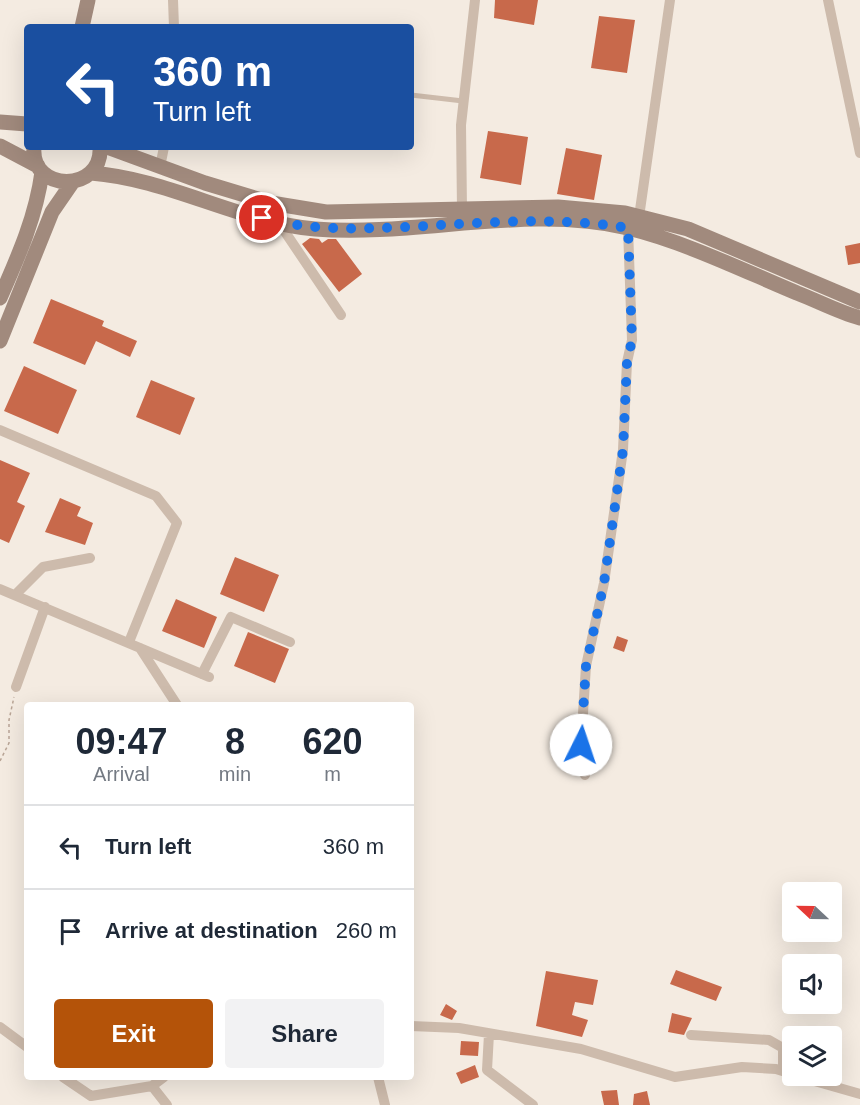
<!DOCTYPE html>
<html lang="en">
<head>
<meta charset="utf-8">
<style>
  :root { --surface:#fff; --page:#f2f2f3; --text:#1f2937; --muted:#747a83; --line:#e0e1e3; --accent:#b45309 }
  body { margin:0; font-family:Helvetica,sans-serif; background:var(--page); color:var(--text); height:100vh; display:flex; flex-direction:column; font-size:22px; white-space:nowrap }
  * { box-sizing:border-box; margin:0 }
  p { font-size:20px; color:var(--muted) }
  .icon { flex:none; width:33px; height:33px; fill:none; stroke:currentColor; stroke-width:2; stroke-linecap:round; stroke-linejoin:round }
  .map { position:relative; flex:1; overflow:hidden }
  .sheet { position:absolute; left:24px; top:702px; width:390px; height:378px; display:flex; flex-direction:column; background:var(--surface); border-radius:6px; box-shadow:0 6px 24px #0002 }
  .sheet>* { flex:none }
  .banner { position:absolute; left:24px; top:24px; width:390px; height:126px; border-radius:6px; box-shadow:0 6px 24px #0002; background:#1a4fa0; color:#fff; overflow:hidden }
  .needle { width:39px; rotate:292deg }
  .fabs { position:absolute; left:782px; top:882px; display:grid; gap:12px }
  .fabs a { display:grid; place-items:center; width:60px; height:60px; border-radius:6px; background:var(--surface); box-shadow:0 6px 24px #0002; font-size:30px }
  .pin { position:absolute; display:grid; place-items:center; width:51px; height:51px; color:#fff; margin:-26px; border:3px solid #fff; border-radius:50%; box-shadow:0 2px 6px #0007 }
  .me { position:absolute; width:66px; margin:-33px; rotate:4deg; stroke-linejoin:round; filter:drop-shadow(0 0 4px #0008) }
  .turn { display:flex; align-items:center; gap:21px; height:126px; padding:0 30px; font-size:27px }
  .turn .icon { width:78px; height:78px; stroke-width:2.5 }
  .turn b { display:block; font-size:42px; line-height:51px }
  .eta { display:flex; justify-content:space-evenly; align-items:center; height:102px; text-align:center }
  .eta b { font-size:36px; font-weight:600; line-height:42px }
  .cta { display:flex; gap:12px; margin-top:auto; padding:12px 30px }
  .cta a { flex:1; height:69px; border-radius:6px; background:var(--accent); color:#fff; font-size:24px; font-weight:600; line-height:69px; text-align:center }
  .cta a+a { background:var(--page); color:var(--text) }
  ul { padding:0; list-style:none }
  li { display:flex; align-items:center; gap:18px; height:84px; padding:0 30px; border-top:2px solid var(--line) }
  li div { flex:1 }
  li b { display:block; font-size:22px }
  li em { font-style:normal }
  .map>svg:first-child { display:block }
  .building { fill:#c8694b }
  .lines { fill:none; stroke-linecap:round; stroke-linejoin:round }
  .path { stroke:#b9a596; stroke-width:1.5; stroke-dasharray:3 3; stroke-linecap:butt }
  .lane { stroke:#cdbbac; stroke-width:5 }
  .street { stroke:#cdbbac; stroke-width:10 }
  .secondary { stroke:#a18a7d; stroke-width:15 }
  .route { stroke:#1a73e8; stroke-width:10; stroke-dasharray:0 18 }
</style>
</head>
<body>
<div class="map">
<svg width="860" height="1105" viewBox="0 0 860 1105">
  <rect width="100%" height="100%" fill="#f4ebe1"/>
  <path class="building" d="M495 0H538L534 25 494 18Z
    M599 16 635 20 627 73 591 68Z
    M488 131 528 137 521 185 480 178Z
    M566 148 602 155 594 200 557 194Z
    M310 238 319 239 322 243 328 239H336L362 274 339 292 302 244Z
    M860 243V263L848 265 845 246Z
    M51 299 104 321 102 326 137 341 130 357 96 341 85 365 33 343Z
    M24 366 77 390 58 434 4 411Z
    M151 380 195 398 180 435 136 417Z
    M0 460 30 473 17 502 25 506 9 543 0 539Z
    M60 498 81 507 77 516 93 523 85 545 45 532Z
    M235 557 279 575 264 612 220 594Z
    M176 599 217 617 204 648 162 631Z
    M248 632 289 649 275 683 234 666Z
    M617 636 628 640 624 652 613 648Z
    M676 970 722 987 716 1001 670 984Z
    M546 971 598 980 593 1005 575 1002 572 1015 588 1020 582 1037 536 1026Z
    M446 1004 457 1011 452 1020 440 1015Z
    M672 1013 692 1018 684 1035 668 1032Z
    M461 1041 479 1042 478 1056 460 1055Z
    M475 1065 479 1077 461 1084 456 1073Z
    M617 1090 619 1105H604L601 1091Z
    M647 1091 650 1105H633L634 1094Z"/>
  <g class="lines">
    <path class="path" d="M0 761 9 743V720L14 697"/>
    <path class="lane" d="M411 95 463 101"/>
    <path class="street" d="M173 0 174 27
      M828 0 860 153
      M160 167 164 147
      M462 210 461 125 475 0
      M639 217 670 0
      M279 223 341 315
      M0 430 156 496 177 523 129 642
      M0 589 209 677
      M15 595 43 567 90 558
      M140 648 177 705
      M202 674 231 617 290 642
      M16 687 45 607
      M585 775 581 745 586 666 604 583 623 450 627 362 632 340 628 228
      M411 1026 459 1028 581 1049 675 1077 742 1067 776 1069 792 1074
      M0 1027 27 1047
      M489 1034 487 1070 533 1105
      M691 1035 769 1040 783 1048V1071
      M797 1076 860 1094
      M63 1077 91 1096 152 1086 164 1077
      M378 1077 385 1105
      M152 1086 167 1105"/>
    <path class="secondary" d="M82 27 88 0
      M0 122 27 124
      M0 146 38 166
      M34 147C30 193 103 193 100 147
      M107 147 205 183 271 203 326 212 558 207 625 213 688 229 860 302
      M91 173C169 179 238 222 315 229 416 237 528 204 628 228 685 242 742 270 797 293 818 301 838 312 860 318
      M0 298C18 257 36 217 42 172
      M0 341 52 212 72 183"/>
  </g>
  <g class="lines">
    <path class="route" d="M262 218C311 231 358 229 408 227 481 223 555 216 628 228L632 340 627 362 623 450 604 583 586 666 581 745"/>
  </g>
</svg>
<div class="fabs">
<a><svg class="needle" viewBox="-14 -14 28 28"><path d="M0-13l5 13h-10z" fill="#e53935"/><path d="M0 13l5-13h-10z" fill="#747a83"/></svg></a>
<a><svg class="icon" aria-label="sound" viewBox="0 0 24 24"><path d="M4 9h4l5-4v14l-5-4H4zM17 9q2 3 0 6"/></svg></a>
<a><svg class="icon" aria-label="layers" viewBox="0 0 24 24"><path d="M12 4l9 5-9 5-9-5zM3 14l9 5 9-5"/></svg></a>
</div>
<div class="pin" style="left:262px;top:218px;background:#d93025"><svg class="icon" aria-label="arrive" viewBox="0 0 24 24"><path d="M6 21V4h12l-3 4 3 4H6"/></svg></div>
<svg class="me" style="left:581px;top:745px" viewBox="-20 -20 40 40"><circle r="19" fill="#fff"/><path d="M0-13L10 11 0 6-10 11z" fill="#1a73e8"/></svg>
<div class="banner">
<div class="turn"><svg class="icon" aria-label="left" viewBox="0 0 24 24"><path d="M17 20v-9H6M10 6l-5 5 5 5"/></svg><div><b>360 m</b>Turn left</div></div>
</div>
<section class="sheet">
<div class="eta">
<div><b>09:47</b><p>Arrival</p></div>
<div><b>8</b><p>min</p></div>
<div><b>620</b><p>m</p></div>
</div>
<ul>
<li><svg class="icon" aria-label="left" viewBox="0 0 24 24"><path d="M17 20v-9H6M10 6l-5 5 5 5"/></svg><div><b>Turn left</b></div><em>360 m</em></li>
<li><svg class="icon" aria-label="arrive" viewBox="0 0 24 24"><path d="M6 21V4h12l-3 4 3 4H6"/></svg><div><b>Arrive at destination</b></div><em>260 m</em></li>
</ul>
<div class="cta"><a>Exit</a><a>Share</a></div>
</section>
</div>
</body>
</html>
